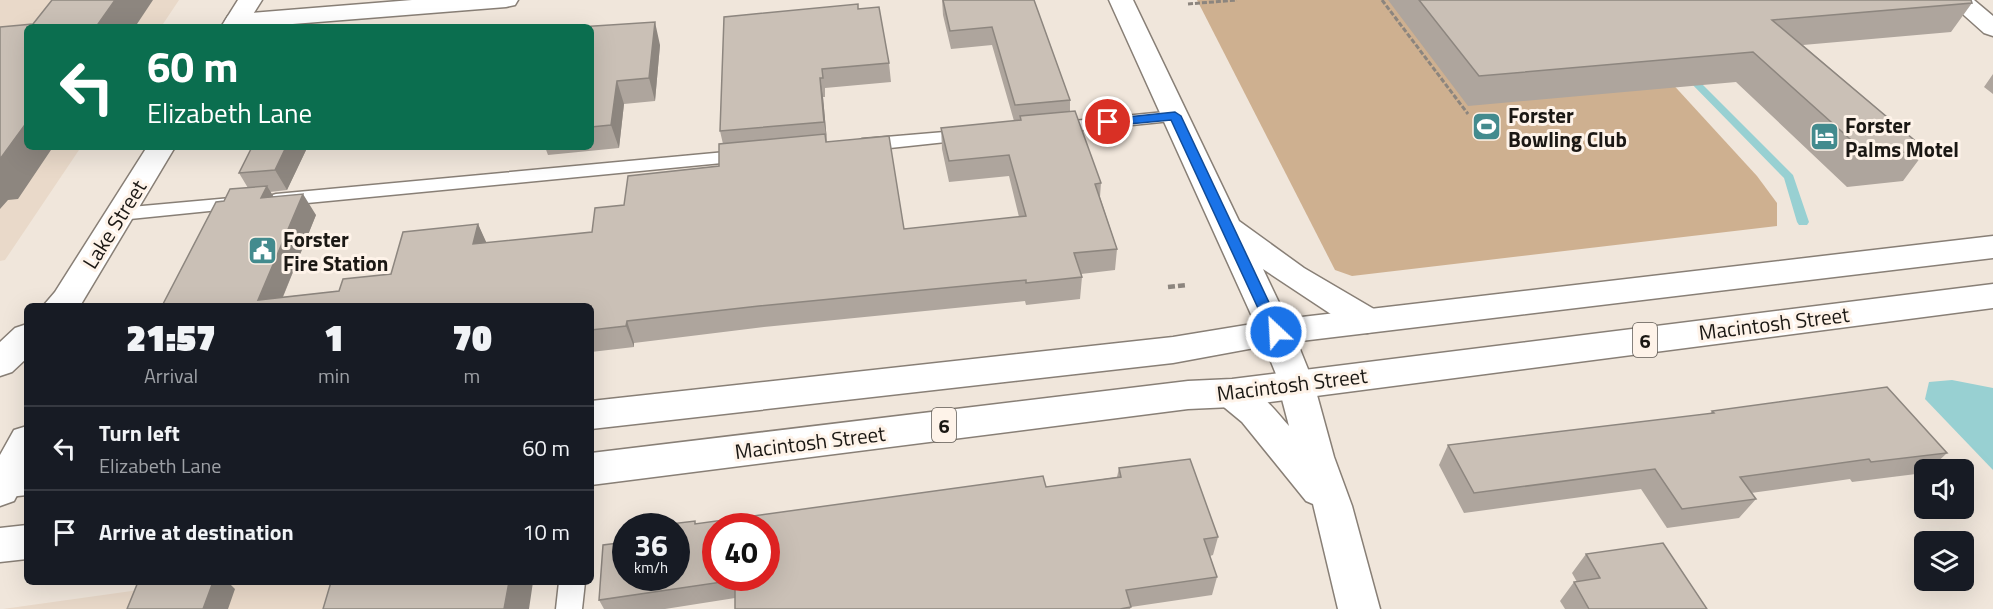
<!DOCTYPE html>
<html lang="en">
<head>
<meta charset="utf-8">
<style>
  :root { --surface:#171b24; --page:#20242c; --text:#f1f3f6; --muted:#9ea1a6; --line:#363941 }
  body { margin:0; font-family:"Titillium Web",sans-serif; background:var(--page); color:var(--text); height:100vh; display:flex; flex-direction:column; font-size:22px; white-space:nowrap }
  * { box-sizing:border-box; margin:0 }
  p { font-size:20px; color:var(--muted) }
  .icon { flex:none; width:33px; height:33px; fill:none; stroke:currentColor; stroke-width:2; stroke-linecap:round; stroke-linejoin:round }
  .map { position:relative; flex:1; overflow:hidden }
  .side { position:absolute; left:24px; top:303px; width:570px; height:282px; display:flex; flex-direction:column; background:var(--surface); border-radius:9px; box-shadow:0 6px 24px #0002 }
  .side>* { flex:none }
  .banner { position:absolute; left:24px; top:24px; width:570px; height:126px; border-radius:9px; box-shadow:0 6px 24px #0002; background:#0b6e4f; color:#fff; overflow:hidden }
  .controls { position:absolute; left:1914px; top:459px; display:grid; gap:12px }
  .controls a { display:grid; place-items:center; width:60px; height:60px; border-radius:9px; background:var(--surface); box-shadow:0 6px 24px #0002; font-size:30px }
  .speed { position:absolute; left:612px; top:513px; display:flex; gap:12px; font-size:30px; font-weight:700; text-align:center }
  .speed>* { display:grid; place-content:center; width:78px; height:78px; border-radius:50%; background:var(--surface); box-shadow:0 6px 24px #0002; line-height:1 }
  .speed small { font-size:15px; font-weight:400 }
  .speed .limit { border:9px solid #d22; background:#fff; color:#111 }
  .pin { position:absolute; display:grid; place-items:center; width:51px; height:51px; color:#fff; margin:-26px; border:3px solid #fff; border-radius:50%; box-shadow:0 2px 6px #0007 }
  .me { position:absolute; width:66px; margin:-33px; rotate:335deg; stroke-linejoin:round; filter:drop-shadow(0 0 4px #0008) }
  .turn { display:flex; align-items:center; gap:21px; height:126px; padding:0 24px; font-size:27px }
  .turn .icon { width:78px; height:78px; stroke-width:2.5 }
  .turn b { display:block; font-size:42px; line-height:51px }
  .eta { display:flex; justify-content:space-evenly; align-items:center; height:102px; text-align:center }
  .eta b { font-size:36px; font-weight:800; line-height:42px }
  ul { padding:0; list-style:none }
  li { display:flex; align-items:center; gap:18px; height:84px; padding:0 24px; border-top:2px solid var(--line) }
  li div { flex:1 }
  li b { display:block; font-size:22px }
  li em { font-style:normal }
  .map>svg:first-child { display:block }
  .built { fill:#e9d9c9 }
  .green { fill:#ceb090 }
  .water { fill:#98d0d2 }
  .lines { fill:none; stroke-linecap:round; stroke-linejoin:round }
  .stream { fill:#98d0d2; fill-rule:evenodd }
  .lane-casing { stroke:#887f76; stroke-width:3 }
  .street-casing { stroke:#887f76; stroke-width:3 }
  .secondary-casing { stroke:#887f76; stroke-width:3 }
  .primary-casing { stroke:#887f76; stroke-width:3 }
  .path-far1 { stroke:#8c857e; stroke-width:3; stroke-dasharray:5 2; stroke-linecap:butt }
  .path { stroke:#8c857e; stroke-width:4.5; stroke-dasharray:7 3; stroke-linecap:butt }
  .lane { fill:#fff; fill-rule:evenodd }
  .street { fill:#fff; fill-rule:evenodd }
  .secondary { fill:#fff; fill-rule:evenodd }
  .primary { fill:#fff; fill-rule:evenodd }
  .wall { fill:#aea59d }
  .shaded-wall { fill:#8d867f }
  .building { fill:#cac0b6; stroke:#8d867f; stroke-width:1.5; fill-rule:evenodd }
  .route { fill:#1a73e8; stroke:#114b97; stroke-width:1.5 }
  .labels { text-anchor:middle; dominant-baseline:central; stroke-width:6; stroke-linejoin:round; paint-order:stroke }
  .shield { fill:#fef3e9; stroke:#5f5a54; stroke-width:1.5 }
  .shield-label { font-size:20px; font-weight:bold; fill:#1b1814 }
  .poi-label { font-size:21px; font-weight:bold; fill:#1b1814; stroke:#fef3e9; text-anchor:start }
  .street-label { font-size:21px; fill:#1b1814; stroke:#fef3e9 }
</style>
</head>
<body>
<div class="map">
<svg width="1993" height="609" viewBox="0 0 1993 609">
  <rect width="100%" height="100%" fill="#f0e6db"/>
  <path class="built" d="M0 0H179L161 27H27V147H81L5 260 0 261Z
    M196 582H344L336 609H3Z"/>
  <path class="green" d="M1197 0H1589L1668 79 1757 176 1777 203V226L1352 276 1335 270Z"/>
  <path class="water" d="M1952 380 1993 388V470L1925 399 1929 382Z"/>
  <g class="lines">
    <path class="stream" d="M1688 72 1691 73 1793 175 1809 222 1807 225H1799L1797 222 1784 178 1685 77 1683 75Z"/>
    <defs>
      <path id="lane" d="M1175 111 1184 116 1181 120 1053 133 1044 128 1053 123Z
        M968 130 977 135 974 139 862 151 853 145 862 139Z
        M747 150 756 156 753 160 276 206 269 204 266 200 269 196 276 194Z
        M242 197 249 199 252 203 249 207 120 220 113 219 110 214 113 209 120 208Z
        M559 582H585L582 609H556Z"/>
      <path id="street" d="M412 0H518L515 5 506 7 255 27H231L225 21 228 16 237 14Z
        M1947 0H1974L1993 16V36L1984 33Z
        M1296 370 1308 374 1314 384 1334 457 1352 506 1380 609H1338L1313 504 1306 501 1242 422 1219 403 1214 393 1219 383C1249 374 1271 406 1289 426L1278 384 1284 374Z"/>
      <path id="secondary" d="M238 0H262L245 27H221Z
        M1109 0H1133L1239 221 1304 268 1379 312 1384 321 1379 330 1367 333 1355 330 1263 269 1293 332 1314 384 1308 394 1296 398 1284 394 1259 332Z
        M147 147H175L80 306H43L55 292Z
        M27 324V358L12 372 0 376V342L15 328Z
        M27 426V476L14 501 0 506V455L14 430Z"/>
      <path id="primary" d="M1993 236V258L1276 344 1173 363 591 429V401L1173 337 1276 320Z
        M1993 284V308L1232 407 1188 409 591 485V453L1188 381 1232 379Z
        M27 463V495L0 498V466Z
        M27 525V559L0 562V528Z"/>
    </defs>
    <use href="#lane" class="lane-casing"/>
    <use href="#street" class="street-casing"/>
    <use href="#secondary" class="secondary-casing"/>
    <use href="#primary" class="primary-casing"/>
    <path class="path-far1" d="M1382 0 1468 114
      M1188 4 1237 0"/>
    <path class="path" d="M1168 287 1187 285"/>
    <use href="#lane" class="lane"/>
    <use href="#street" class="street"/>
    <use href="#secondary" class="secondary"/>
    <use href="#primary" class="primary"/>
  </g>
  <path class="wall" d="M942 0H1034L1070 100V112L1101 183 1100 197 1117 249 1115 270 1081 274 1082 277 1080 299 1026 305 1025 301 764 327 634 343V347L591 352V306H162L224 201 248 188 239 173 252 147H314L307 148 287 190 270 192 273 197 316 215 283 297 339 291 391 274 478 224 486 243 592 232 624 205 719 166 723 144 720 131 858 9 889 63 891 82 825 88V97H823L827 142 904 229 1019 217 1009 176 949 182 942 149 941 128 1014 121 992 45 951 49 943 15Z
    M1388 0H1971L1972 3 1951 32 1803 45 1926 150 1903 181 1847 187 1736 82 1468 106Z
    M591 27 660 45 655 101 624 104 619 148 548 155 545 147H591Z
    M1993 74V94L1984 87Z
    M1712 411 1947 453 1929 470H1924V473L1852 482 1850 479 1751 493 1756 499 1739 518 1667 528 1641 489 1464 513 1439 465 1448 445 1710 414Z
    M1119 468 1218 537 1213 555 1210 556 1217 577 1212 595 1131 607 1130 609H735V598L665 609H604L599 600 626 578 697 524 1046 487 1117 477Z
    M1586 554 1707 609H1565L1560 601 1574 582H1577L1572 573Z"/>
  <path class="shaded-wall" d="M115 0H153L135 27H96Z
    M655 22 660 45 655 101 649 78Z
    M820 78 823 97 827 141 824 122Z
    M617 81 624 104 619 148 611 125Z
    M27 122V147H53L18 199 8 200 0 209V159Z
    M286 147 307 148 287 190 275 170Z
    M267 186 280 207 261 198Z
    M303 194 316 215 279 306 258 300Z
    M478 224 488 246 473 244Z
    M627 321 634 343V347L626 326Z
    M213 582H228L235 589 228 609H203Z
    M509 582H533L529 609H504Z"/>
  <path class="building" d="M52 0H115L96 27H27V122L0 159V27L33 24Z
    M943 0H1034L1070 100 1015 105 992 27 950 31Z
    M1419 0H1971L1972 3 1772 20 1926 150 1869 156 1753 52 1479 76Z
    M858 4V9L879 7 889 63 822 69 823 78H820L824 122 720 131 724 17Z
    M655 22 649 78 617 81 611 125 591 127V27H579Z
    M1075 111 1101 183 1095 184 1117 249 1074 253 1082 277 1026 283V280L759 306 627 321 626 326 591 330V306H162L216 202 224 201 230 189 267 186 261 198 303 194 258 300 339 291 343 279 391 274 403 232 478 224 473 244 592 232 595 208 624 205 628 176 719 166V144L825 134 826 142 889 136 904 229 1026 216 1009 155 949 161 941 128 1021 120 1020 116Z
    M252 147H286L275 170 239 173Z
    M1887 387 1947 453 1871 462 1869 459 1740 477 1756 499 1682 509 1655 469 1474 493 1448 445 1714 413 1712 411Z
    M1190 459 1218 537 1204 539 1217 577 1126 590 1131 607 1120 609H735V580L599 600 603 545 626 542V578H676V526H654L695 521V524L1043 476 1046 487 1121 477 1119 468ZM716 526H766V578H716Z
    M1663 543 1707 609H1589L1574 582 1600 578 1586 554Z
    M138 582H213L203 609H127Z
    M331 582H509L504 609H323Z"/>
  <path class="route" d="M1175 112 1181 116 1283 332 1281 335H1271L1269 332 1171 120 1108 126 1102 122 1108 119Z"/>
  <defs>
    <symbol id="stadium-square" viewBox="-11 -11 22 22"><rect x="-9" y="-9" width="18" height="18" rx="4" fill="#438b8e" stroke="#fef3e9"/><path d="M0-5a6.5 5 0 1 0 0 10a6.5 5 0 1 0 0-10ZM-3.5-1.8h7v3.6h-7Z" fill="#fff"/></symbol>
    <symbol id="hotel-square" viewBox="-11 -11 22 22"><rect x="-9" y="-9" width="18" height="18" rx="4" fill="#438b8e" stroke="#fef3e9"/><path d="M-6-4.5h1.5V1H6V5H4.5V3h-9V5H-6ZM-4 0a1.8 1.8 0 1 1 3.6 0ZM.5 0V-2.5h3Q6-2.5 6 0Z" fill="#fff"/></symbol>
    <symbol id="civic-square" viewBox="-11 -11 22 22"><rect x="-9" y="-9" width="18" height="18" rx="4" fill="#438b8e" stroke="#fef3e9"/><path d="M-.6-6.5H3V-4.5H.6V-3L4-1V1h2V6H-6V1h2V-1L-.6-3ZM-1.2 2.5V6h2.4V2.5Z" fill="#fff"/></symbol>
  </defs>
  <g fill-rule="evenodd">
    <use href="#stadium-square" x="1470" y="110" width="33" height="33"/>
    <use href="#hotel-square" x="1808" y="120" width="33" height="33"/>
    <use href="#civic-square" x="246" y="234" width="33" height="33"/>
  </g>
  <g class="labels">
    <g class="shield">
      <rect x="1633" y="323" width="24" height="34" rx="4.5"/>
      <rect x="932" y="408" width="24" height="34" rx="4.5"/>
    </g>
    <g class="shield-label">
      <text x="1645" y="340">6</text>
      <text x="944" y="425">6</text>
    </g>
    <g class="poi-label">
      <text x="1508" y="115">Forster<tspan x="1508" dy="24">Bowling Club</tspan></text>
      <text x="1845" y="125">Forster<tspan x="1845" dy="24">Palms Motel</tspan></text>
      <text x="283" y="239">Forster<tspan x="283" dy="24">Fire Station</tspan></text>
    </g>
    <g class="street-label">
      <text transform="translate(114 224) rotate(-58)">Lake Street</text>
      <text transform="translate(1774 323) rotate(-7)">Macintosh Street</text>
      <text transform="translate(1292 384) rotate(-7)">Macintosh Street</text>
      <text transform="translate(810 442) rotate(-7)">Macintosh Street</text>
    </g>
  </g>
</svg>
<div class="controls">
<a><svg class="icon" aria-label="sound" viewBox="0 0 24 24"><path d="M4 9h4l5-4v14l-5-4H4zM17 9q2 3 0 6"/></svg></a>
<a><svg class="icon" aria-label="layers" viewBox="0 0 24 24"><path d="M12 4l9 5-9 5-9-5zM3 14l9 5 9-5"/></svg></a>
</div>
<div class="speed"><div>36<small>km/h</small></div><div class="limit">40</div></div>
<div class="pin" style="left:1108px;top:122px;background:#d93025"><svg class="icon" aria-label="arrive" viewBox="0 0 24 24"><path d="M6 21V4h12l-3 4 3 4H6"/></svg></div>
<svg class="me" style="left:1276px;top:332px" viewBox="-20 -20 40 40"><circle r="17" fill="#1a73e8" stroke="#fff" stroke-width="3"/><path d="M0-11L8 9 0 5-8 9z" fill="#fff"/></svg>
<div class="banner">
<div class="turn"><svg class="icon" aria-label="left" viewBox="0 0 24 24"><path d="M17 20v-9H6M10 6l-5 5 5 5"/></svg><div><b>60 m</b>Elizabeth Lane</div></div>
</div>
<section class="side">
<div class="eta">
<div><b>21:57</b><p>Arrival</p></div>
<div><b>1</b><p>min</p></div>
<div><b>70</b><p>m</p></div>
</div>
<ul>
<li><svg class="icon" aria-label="left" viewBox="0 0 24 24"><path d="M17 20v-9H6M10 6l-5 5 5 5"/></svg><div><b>Turn left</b><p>Elizabeth Lane</p></div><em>60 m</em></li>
<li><svg class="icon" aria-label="arrive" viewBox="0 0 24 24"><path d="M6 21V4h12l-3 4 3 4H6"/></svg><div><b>Arrive at destination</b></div><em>10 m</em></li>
</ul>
</section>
</div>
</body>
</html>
